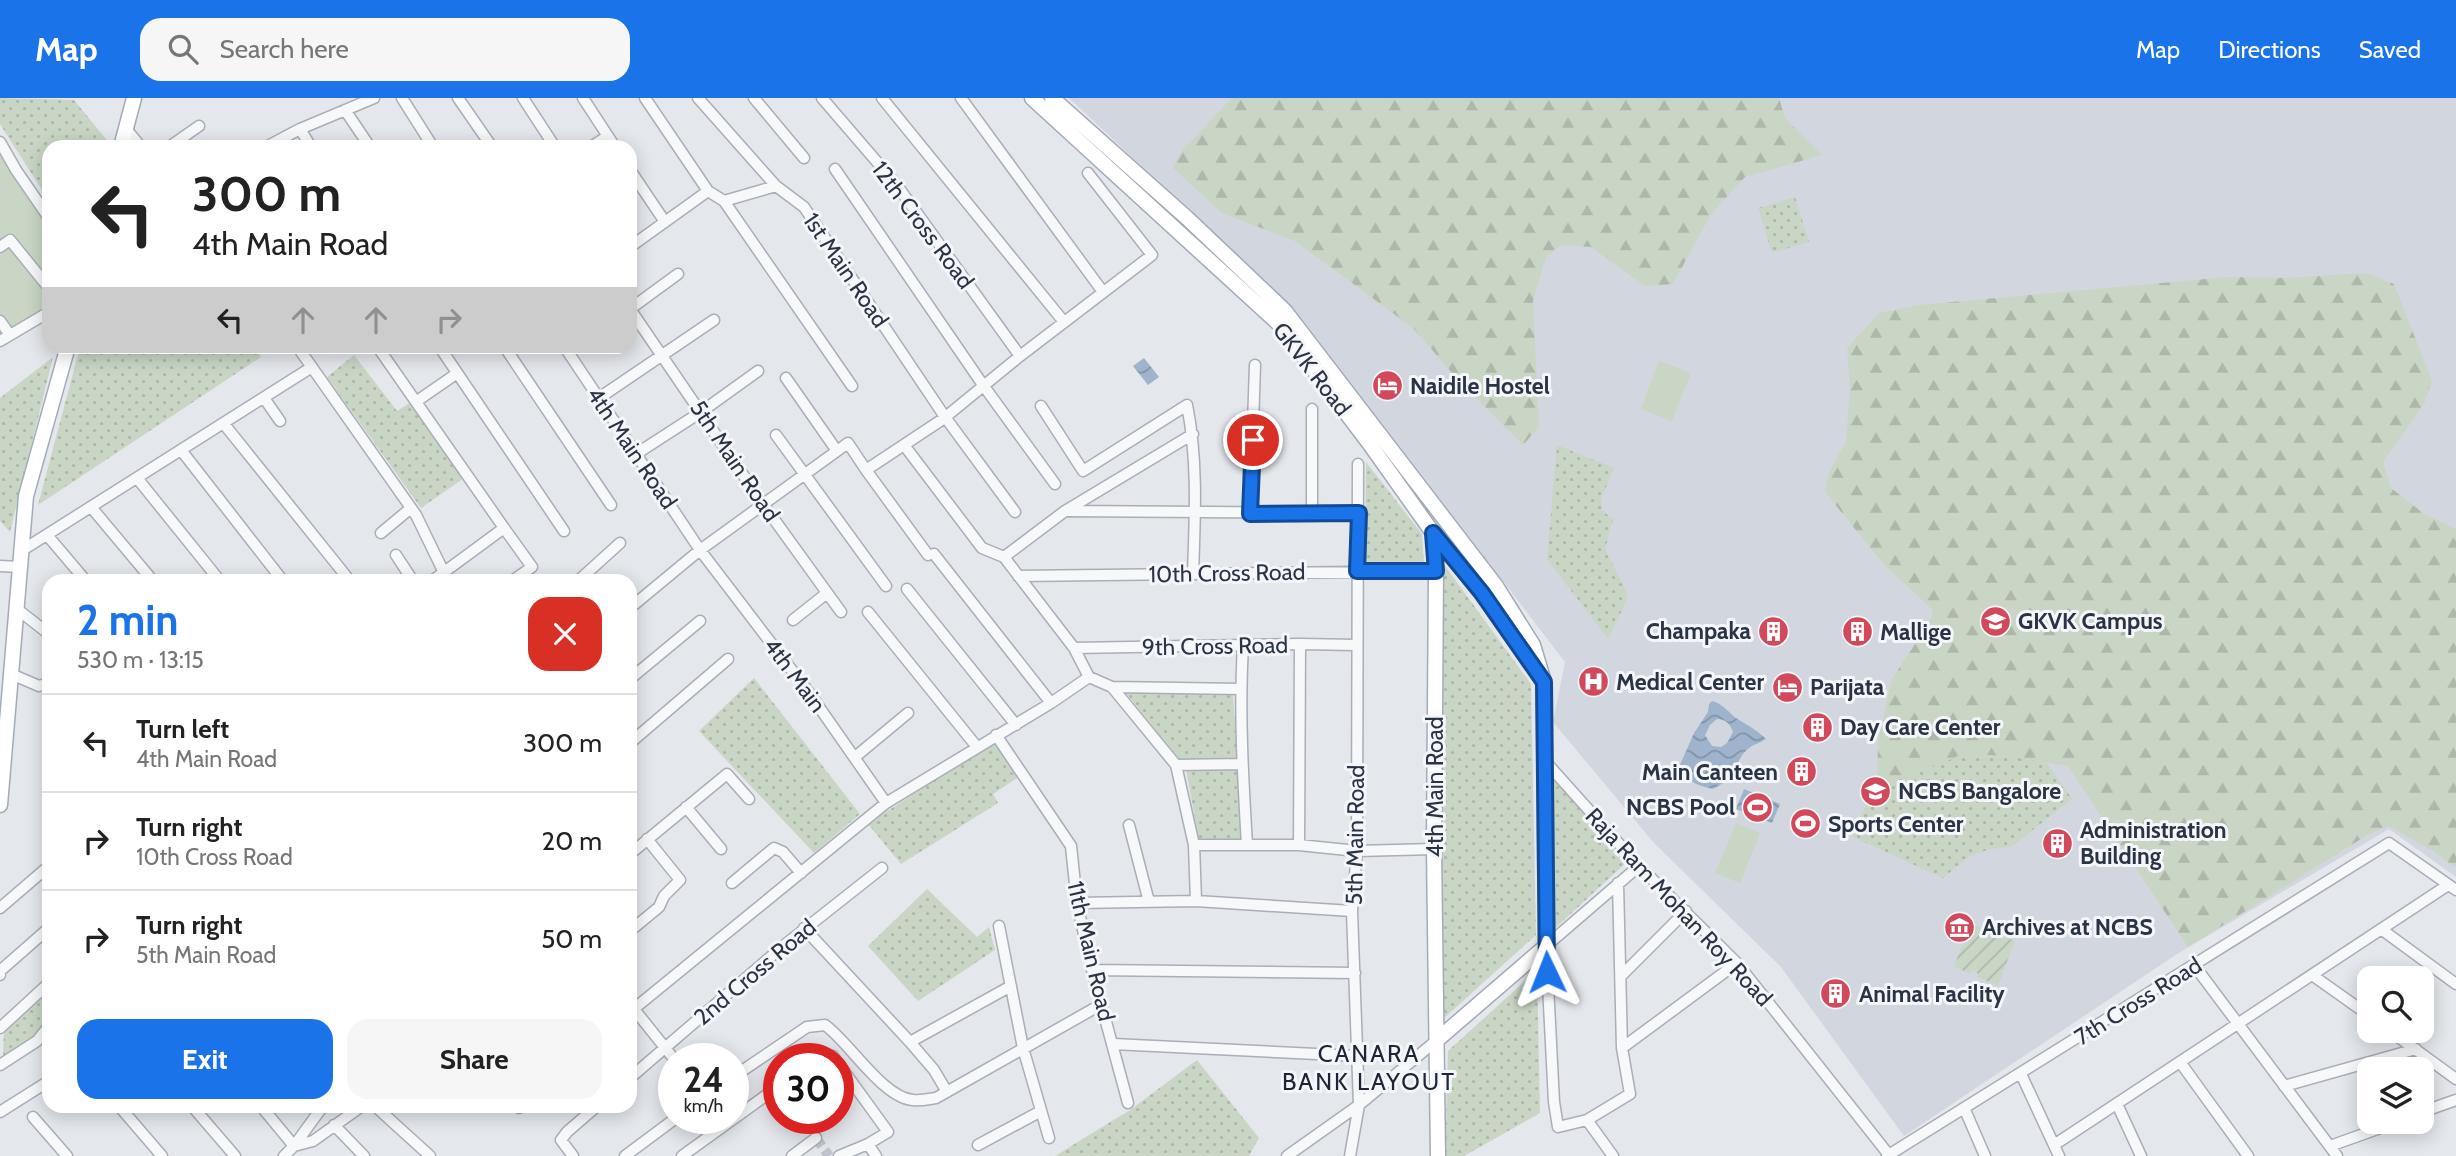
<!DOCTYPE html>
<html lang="en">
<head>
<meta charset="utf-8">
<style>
  :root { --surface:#fff; --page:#f6f6f6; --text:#222; --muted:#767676; --line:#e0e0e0; --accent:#1a73e8 }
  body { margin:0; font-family:Cabin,sans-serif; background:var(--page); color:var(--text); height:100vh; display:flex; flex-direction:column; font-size:26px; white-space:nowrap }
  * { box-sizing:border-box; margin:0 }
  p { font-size:23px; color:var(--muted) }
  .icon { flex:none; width:38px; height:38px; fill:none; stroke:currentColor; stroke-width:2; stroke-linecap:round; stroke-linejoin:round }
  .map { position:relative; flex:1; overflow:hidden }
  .side { position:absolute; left:42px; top:476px; width:595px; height:539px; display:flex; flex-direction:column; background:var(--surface); border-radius:21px; box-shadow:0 4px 18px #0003 }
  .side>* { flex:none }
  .hud { position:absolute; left:42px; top:42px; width:595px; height:214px; border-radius:21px; box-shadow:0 4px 18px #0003; background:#fff; color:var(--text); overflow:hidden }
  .controls { position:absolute; left:2357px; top:868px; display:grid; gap:14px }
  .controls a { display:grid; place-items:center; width:77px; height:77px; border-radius:14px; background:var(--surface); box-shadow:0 4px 18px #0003; font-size:35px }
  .speed { position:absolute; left:658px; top:945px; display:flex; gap:14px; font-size:35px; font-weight:700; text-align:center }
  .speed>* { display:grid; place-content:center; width:91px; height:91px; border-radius:50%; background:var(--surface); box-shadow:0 4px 18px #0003; line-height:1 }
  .speed small { font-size:18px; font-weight:400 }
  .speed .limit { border:10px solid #d22; background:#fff; color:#111 }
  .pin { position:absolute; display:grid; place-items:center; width:60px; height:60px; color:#fff; margin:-30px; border:4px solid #fff; border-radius:50%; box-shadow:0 2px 7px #0007 }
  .me { position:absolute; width:77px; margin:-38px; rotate:358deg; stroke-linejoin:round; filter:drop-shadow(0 0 5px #0008) }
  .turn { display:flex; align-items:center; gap:24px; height:147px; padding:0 35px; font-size:32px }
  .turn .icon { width:91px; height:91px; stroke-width:2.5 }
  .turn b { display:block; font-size:49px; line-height:60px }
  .lanes { display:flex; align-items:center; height:66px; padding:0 35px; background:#0003; justify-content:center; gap:35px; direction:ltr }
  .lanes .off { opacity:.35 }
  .round { display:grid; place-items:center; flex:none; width:74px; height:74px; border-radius:21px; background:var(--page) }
  .summary { display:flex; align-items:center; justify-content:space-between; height:119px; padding:0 35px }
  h1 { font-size:42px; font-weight:700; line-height:52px; color:var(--accent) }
  .button { display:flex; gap:14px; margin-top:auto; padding:14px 35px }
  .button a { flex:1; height:80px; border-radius:21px; background:var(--accent); color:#fff; font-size:28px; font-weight:700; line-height:80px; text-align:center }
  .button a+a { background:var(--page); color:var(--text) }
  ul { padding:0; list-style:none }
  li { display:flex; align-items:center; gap:21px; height:98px; padding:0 35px; border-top:2px solid var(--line) }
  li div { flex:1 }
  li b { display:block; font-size:26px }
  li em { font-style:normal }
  header { display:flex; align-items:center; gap:42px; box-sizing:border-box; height:98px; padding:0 35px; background:var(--accent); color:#fff }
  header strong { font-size:33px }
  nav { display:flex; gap:38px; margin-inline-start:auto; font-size:24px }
  .search { width:490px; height:63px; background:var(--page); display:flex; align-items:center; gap:18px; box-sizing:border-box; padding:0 24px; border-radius:21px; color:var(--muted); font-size:26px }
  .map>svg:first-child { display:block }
  .built { fill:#d2d6de }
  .grass { fill:url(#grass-dots) }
  .forest { fill:url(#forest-firs) }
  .garden { fill:url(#garden-furrows) }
  .pitch { fill:#c9d6c5 }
  .water { fill:url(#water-waves); fill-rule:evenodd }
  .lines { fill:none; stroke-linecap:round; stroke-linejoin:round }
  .minor-tunnel { stroke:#bfc3cb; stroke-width:10; stroke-dasharray:10 5; stroke-linecap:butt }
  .minor-casing { stroke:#a9aeb7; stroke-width:13 }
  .major-casing { stroke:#a3abb8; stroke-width:17 }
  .minor { stroke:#f7f8fa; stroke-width:10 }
  .major { stroke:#fff; stroke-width:14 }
  .route-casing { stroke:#114b97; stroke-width:18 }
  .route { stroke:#1a73e8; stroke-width:12 }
  .labels { text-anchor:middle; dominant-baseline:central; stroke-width:6; stroke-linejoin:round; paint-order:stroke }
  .street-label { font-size:23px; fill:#2b3445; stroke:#f4f6f9 }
  .poi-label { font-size:23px; font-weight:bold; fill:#2b3445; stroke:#f4f6f9; text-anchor:start }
  .neighbourhood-label { font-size:24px; letter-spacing:2px; fill:#1d2536; stroke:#f4f6f9 }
</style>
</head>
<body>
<header>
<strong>Map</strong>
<div class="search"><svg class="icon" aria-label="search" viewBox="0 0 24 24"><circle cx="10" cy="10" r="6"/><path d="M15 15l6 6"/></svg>Search here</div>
<nav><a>Map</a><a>Directions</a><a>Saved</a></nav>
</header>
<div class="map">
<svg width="2456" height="1058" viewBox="0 0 2456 1058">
  <defs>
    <pattern id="grass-dots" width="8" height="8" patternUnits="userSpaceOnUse" patternTransform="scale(1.75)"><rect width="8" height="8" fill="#c9d6c5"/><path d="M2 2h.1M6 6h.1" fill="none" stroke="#adb8ab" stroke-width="1.8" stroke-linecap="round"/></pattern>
    <pattern id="forest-firs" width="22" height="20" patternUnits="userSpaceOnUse" patternTransform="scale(1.75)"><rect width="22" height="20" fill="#c9d6c5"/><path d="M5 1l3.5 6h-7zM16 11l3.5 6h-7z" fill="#adb8ab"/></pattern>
    <pattern id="garden-furrows" width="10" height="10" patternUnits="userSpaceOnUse" patternTransform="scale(1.75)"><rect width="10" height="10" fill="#c9d6c5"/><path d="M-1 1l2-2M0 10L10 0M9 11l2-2" fill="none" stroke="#adb8ab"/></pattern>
    <pattern id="water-waves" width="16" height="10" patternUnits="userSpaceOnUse" patternTransform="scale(1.75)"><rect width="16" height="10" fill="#9fb4cc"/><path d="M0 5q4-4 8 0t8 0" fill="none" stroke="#8293a7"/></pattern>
  </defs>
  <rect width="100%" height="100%" fill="#e4e7ec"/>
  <path class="built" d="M1069 0H2456V779L2389 731 2177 856 1904 1038 1781 869 1654 745 1553 624 1565 564 1297 214Z"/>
  <path class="grass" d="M0 0 74 2 110 46 109 49H49V103L0 26Z
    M1795 99 1809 144 1772 155 1758 110Z
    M80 249H254L261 259 38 407Z
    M354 257 397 313 410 305 464 380 421 410 327 279Z
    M53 259 10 434 0 423V300Z
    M1557 347 1614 370 1601 401 1602 412 1613 422 1605 451 1626 492 1627 502 1608 541 1547 461Z
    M1366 364 1422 436 1424 467H1365Z
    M1440 461 1531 586 1536 837 1443 921Z
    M754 580 860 716 814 755 699 633Z
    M1126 595 1233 596 1243 741 1199 743 1186 671Z
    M992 644 1020 678 993 696 998 705 901 766 868 726Z
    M1965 655 2013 659 2047 665 2072 701 2011 749 1990 751 1970 758 1943 780 1851 738 1877 686 1911 678Z
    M1555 677 1629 762 1553 832 1550 683Z
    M927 791 977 839 989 829 995 852 918 903 868 848Z
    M1537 872 1540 1015 1464 1058H1445L1448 953Z
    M49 890V924L35 941 3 959 4 929Z
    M1197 962 1259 1040 1249 1058H1055L1130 1012Z"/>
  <path class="forest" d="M1232 0H1779L1785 20 1822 57 1745 79 1711 116 1673 186 1645 188 1591 149 1561 147 1546 159 1533 203 1539 329 1523 347 1460 284 1413 230 1295 143 1222 115 1173 70 1180 55Z
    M2366 175 2394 186 2432 283 2424 306 2383 364 2391 390 2423 415 2456 431V770L2433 753 2389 728 2369 736 2188 849 2068 668 2013 659 1965 655 1911 678 1877 686 1878 644 1892 581 1929 525 1933 512 1885 468 1825 394 1829 374 1846 344 1850 290 1847 250 1879 215 1920 207 2227 179 2286 180Z"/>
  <path class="garden" d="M1971 826 2015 843 1998 888 1977 879 1978 876 1975 872 1971 873 1970 876 1954 868Z"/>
  <path class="pitch" d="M0 55 49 124V209L0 238Z
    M1659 263 1691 275 1672 323 1641 311Z
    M1799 712 1819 719 1811 741 1792 733Z
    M1736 725 1760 735 1740 785 1715 775Z"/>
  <path class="water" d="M1144 260 1159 279 1148 287 1133 268Z
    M1712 603C1722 605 1728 614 1736 620 1747 627 1757 632 1766 641 1763 643 1760 644 1756 646 1740 653 1738 666 1732 680L1713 691C1698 688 1686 683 1679 669L1694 635 1708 614 1709 606ZM1717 621C1726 621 1730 626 1733 634L1727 645 1721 649 1712 648 1705 637 1710 627Z
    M1744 691 1780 706 1772 725 1736 711Z"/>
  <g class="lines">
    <path class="minor-tunnel" d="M816 1040 829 1058"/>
    <defs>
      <path id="minor" d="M402 0 433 49
        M458 0 492 49
        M523 0 555 49
        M583 0 615 49
        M645 0 708 93 724 103 776 88 804 109 945 319 1015 414
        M698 0 776 88
        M754 0 804 60
        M822 0 896 86 1020 258
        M882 0 1064 224
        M961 0 1103 194
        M345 12 370 49
        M126 31 141 49
        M300 31 311 49
        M0 44 16 72 49 120
        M169 49 199 28
        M266 49 300 31 374 0
        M591 49 608 38
        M835 71 983 287 1055 386
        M630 72 665 124
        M724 103 852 288
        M0 149 10 142 49 190
        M630 149 708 93
        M678 176 630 211 763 406 841 514
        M0 223 10 237
        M0 243 49 214
        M297 248 416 417 448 483
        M377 248 504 430 432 483
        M439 248 564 433
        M504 248 611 407
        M564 248 700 452 810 596 886 705
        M786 280 837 353
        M264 300 280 323
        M599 300 714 222
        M417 303 456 276
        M1041 308 1083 373 1187 307C1198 362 1195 419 1193 475
        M224 326 350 483
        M776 337 886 488
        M904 347 982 450 1004 459 1065 413 1193 336
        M181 352 283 483
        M636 356 701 314 758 273
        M866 372 928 457
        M137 380 220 483
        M91 409 153 483
        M1067 413 1359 415
        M1250 416 1255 267
        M1312 417V311
        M504 430 532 469 512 483
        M381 435 411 410
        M47 437 86 483
        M21 453 312 269
        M934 456 1051 605
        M396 457 413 483
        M1004 459 1074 550 1089 579 1112 589 1176 667 1194 747 1196 803
        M0 468 20 469
        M1018 478 1436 473
        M578 483 620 445
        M907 491 1016 627
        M630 510 700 452 848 345 866 372 943 321 1020 258 1152 157 1088 75
        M17 511 49 536
        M868 514 977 649
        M793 522 827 495
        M1243 548C1239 614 1243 680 1247 747
        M1074 550 1300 546 1356 547
        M11 576 39 588 49 585
        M630 581 700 523
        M1112 589 1241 591
        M996 637 1071 748 1077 805 1092 872 1128 1005
        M630 645 728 561
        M855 659 908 615
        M1544 662 1639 768 1737 865 1889 1057
        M1176 667 1242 666
        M686 709 721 751
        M1129 727 1149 804
        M1194 747H1299L1357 753 1434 751
        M1299 747 1300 546
        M630 756 727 676 749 701
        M732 785 774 750 783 754 801 775
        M1618 785 1622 950 1630 996 1587 1022 1558 1029 1554 1004 1546 848 1639 768
        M1077 805 1196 803 1352 813
        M0 810 49 768
        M999 828 1023 950 1049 1040
        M804 830 910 944 934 972 947 994
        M2381 831 2456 886
        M630 833 659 809 664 798 680 782 647 741
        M2194 867 2337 1058
        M1092 872 1355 875
        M0 877V873L49 830
        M2312 877 2370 918
        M1621 878 1686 813
        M630 906 674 961
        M630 914 886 705 1051 605 1089 579
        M0 930 49 885
        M2390 933 2456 981
        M910 944 1011 888
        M1113 946 1357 958
        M1622 950 1737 865
        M824 961 833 958 835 961
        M2180 964 2248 1058
        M838 965 888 1034 868 1046 876 1058
        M0 967 37 943 49 928
        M2021 976 2059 1058
        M733 979 807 929 825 927C849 944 883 1000 913 1002 921 1003 929 1001 936 1000L1102 906
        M630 980 782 849 882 770
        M2284 988 2416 951
        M2117 1006 2141 1058
        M119 1008 162 1058
        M192 1008 235 1058
        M261 1008 294 1048 313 1043 362 1008
        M375 1008 430 1058
        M517 1008 519 1010 521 1008
        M1965 1012 1985 1058
        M0 1014 49 983
        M2422 1014 2456 1002
        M33 1019 67 1058
        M1587 1022 1613 1058
        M334 1027 364 1058
        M978 1047 1041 1013
        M2054 1047 2448 787
        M2330 1048 2397 1024
        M284 1058 294 1048 323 1008
        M573 1058 561 1042 567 1034 597 1008
        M625 1058 676 1020
        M682 1058 779 988
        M792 1058 816 1040
        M839 1058 868 1046
        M1287 1058 1359 1007 1437 942
        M1350 1058 1359 1007 1352 813 1357 753 1358 366
        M1887 1058 2389 745 2456 792"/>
      <path id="major" d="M1032 0 1279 226 1369 345 1433 435 1482 495 1535 571
        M1052 0 1187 120 1285 213 1496 488 1533 547 1544 584 1546 848 1437 942
        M121 49 134 0
        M1433 435 1436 473 1434 751 1438 1058
        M0 707 26 398 68 248"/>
    </defs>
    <use href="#minor" class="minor-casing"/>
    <use href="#major" class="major-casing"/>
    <use href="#minor" class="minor"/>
    <use href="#major" class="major"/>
  </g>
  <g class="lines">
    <defs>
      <path id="route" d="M1253 342 1250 416 1359 415 1357 473H1436L1433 435 1482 495 1544 584 1547 874"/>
    </defs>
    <use href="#route" class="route-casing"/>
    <use href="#route" class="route"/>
  </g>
  <defs>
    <symbol id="hotel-disc" viewBox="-11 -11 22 22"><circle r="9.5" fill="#d1495b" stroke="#f4f6f9"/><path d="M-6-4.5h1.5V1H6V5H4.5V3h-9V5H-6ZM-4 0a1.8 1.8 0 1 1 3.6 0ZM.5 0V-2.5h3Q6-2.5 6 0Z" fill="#fff"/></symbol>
    <symbol id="university-disc" viewBox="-11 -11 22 22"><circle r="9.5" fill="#d1495b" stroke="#f4f6f9"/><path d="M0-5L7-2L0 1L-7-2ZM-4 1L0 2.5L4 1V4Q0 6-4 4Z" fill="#fff"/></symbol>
    <symbol id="building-disc" viewBox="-11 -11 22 22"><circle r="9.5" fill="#d1495b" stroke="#f4f6f9"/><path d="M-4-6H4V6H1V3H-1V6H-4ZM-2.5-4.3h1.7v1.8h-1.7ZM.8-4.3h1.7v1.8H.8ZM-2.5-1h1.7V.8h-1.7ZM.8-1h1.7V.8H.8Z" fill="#fff"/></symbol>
    <symbol id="hospital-disc" viewBox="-11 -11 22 22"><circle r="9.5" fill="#d1495b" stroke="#f4f6f9"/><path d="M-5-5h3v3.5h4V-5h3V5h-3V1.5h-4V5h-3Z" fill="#fff"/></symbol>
    <symbol id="stadium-disc" viewBox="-11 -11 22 22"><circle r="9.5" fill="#d1495b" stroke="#f4f6f9"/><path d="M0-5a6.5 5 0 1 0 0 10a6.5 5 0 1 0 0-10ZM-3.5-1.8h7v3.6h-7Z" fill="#fff"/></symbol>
    <symbol id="museum-disc" viewBox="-11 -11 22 22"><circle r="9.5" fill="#d1495b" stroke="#f4f6f9"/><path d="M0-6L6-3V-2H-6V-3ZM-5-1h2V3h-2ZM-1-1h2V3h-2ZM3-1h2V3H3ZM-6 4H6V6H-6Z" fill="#fff"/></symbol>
  </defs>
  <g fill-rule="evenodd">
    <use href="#hotel-disc" x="1370" y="270" width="35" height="35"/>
    <use href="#university-disc" x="1978" y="506" width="35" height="35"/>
    <use href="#building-disc" x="1756" y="516" width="35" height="35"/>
    <use href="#building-disc" x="1840" y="516" width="35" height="35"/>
    <use href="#hospital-disc" x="1576" y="566" width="35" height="35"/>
    <use href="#hotel-disc" x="1770" y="572" width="35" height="35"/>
    <use href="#building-disc" x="1800" y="612" width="35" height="35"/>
    <use href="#building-disc" x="1784" y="656" width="35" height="35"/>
    <use href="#university-disc" x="1858" y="676" width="35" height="35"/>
    <use href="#stadium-disc" x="1740" y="692" width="35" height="35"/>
    <use href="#stadium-disc" x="1788" y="708" width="35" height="35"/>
    <use href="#building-disc" x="2040" y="728" width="35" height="35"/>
    <use href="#museum-disc" x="1942" y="812" width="35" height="35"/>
    <use href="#building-disc" x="1818" y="878" width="35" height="35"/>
  </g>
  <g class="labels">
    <g class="street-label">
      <text transform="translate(923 127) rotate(53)">12th Cross Road</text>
      <text transform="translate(846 172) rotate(56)">1st Main Road</text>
      <text transform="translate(1312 271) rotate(52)">GKVK Road</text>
      <text transform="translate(632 350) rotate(56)">4th Main Road</text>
      <text transform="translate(735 363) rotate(56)">5th Main Road</text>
      <text transform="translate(1227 475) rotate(-1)">10th Cross Road</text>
      <text transform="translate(1215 548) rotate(-1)">9th Cross Road</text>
      <text transform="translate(795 577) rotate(53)">4th Main</text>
      <text transform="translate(1435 689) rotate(-90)">4th Main Road</text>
      <text transform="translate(1355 737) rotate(-89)">5th Main Road</text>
      <text transform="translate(1679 809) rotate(47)">Raja Ram Mohan Roy Road</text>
      <text transform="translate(1091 853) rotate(77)">11th Main Road</text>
      <text transform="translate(755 874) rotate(-40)">2nd Cross Road</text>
      <text transform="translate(2138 903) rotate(-32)">7th Cross Road</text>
    </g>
    <g class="poi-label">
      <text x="1410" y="288">Naidile Hostel</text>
      <text x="2018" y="523">GKVK Campus</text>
      <text x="1751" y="533" text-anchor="end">Champaka</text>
      <text x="1880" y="534">Mallige</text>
      <text x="1616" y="584">Medical Center</text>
      <text x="1810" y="589">Parijata</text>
      <text x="1840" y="629">Day Care Center</text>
      <text x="1778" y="674" text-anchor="end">Main Canteen</text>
      <text x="1898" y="693">NCBS Bangalore</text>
      <text x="1735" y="709" text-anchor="end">NCBS Pool</text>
      <text x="1828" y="726">Sports Center</text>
      <text x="2080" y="732">Administration<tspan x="2080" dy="26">Building</tspan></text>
      <text x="1982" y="829">Archives at NCBS</text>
      <text x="1859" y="896">Animal Facility</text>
    </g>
    <g class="neighbourhood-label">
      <text x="1369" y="955">CANARA<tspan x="1369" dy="28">BANK LAYOUT</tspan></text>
    </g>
  </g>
</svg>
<div class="controls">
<a><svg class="icon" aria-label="search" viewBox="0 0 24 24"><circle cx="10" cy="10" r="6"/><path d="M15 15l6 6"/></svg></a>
<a><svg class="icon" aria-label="layers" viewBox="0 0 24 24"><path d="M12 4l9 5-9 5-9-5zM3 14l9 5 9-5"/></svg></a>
</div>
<div class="speed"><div>24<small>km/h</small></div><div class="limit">30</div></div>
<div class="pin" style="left:1253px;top:342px;background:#d93025"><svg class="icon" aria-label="arrive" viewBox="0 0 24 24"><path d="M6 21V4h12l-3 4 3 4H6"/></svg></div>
<svg class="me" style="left:1547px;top:874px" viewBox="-20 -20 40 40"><path d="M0-17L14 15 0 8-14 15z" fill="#1a73e8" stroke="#fff" stroke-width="4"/></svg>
<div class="hud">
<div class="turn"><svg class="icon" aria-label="left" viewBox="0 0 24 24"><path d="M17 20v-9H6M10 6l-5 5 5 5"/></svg><div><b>300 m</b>4th Main Road</div></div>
<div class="lanes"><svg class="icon" aria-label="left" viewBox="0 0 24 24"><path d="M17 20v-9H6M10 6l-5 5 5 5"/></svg><svg class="icon off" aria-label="ahead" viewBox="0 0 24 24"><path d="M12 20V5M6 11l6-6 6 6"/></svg><svg class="icon off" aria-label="ahead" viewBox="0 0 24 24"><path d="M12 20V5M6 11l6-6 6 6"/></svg><svg class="icon off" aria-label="right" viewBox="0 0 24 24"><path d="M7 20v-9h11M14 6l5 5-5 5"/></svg></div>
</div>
<section class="side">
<div class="summary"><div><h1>2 min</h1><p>530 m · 13:15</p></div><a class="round" style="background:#d93025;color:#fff"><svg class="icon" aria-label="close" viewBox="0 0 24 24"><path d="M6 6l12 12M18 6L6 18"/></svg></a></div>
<ul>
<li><svg class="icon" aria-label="left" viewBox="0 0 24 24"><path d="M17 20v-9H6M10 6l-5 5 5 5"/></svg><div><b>Turn left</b><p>4th Main Road</p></div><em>300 m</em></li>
<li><svg class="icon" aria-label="right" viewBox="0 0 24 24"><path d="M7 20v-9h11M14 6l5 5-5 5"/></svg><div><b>Turn right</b><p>10th Cross Road</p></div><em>20 m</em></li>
<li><svg class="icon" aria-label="right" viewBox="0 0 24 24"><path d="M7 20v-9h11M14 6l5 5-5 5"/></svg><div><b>Turn right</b><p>5th Main Road</p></div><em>50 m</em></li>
</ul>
<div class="button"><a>Exit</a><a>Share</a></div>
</section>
</div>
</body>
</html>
